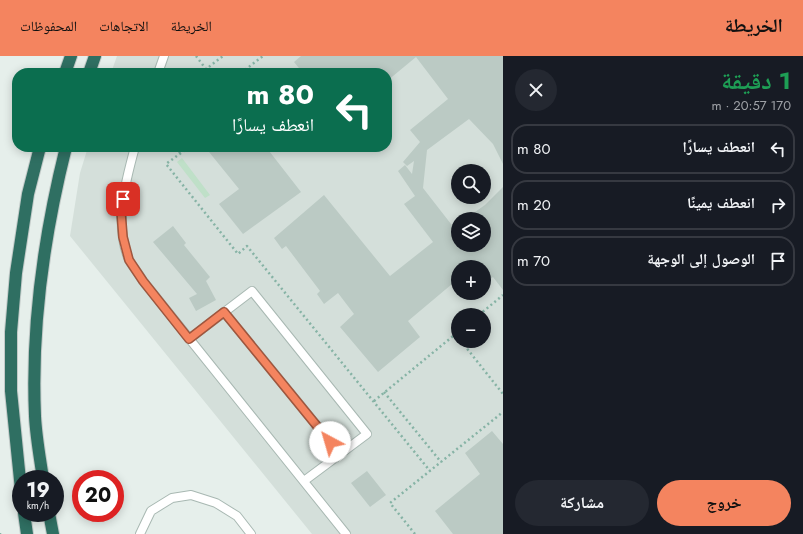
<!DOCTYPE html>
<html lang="ar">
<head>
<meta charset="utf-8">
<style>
  :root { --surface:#171b24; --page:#242831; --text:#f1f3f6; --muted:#9ea1a6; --line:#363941; --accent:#f4845f }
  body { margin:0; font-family:Jost,"Noto Naskh Arabic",sans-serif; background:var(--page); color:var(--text); direction:rtl; height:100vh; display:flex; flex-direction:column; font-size:15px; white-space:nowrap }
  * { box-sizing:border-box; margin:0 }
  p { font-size:13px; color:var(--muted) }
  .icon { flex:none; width:22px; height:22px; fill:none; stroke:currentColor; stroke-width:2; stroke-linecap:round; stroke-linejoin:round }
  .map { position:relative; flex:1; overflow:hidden; direction:ltr }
  .details { display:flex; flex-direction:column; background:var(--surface); width:300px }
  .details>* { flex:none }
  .top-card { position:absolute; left:12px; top:12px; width:380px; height:84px; border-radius:16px; box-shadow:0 2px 10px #0003; direction:rtl; background:#0b6e4f; color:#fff; overflow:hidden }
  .buttons { position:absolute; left:451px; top:108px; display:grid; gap:8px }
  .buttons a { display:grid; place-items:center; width:40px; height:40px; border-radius:50%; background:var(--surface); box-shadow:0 2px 10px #0003; font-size:20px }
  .speed { position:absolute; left:12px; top:414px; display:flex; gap:8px; font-size:20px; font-weight:700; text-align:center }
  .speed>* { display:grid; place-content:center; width:52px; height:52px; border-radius:50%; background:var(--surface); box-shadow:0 2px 10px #0003; line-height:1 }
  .speed small { font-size:10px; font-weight:400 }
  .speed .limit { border:6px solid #d22; background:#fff; color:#111 }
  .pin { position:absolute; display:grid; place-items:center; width:34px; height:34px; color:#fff; margin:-17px; border-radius:8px; box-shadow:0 2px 6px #0006 }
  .me { position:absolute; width:44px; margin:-22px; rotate:321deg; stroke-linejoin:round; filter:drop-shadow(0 0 3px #0008) }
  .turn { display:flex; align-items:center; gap:14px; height:84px; padding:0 12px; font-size:18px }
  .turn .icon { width:52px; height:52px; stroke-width:2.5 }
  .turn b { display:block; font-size:28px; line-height:34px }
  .round { display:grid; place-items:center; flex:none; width:42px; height:42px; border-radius:21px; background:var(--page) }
  .head { display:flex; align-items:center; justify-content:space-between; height:68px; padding:0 12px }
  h1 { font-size:24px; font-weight:700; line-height:30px; color:#1e9e55 }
  .primary-button { display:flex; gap:8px; margin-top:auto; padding:8px 12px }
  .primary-button a { flex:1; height:46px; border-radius:24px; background:var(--accent); color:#111; font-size:16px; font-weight:700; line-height:46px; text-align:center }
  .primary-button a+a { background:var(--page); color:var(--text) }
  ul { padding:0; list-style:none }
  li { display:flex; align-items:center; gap:12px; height:50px; margin:0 8px 6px; padding:0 4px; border:2px solid var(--line); border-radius:16px }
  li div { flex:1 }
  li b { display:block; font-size:15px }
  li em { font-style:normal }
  header { display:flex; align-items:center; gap:24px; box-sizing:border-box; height:56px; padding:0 20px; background:var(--accent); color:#111 }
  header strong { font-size:19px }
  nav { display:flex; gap:22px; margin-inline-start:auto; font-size:14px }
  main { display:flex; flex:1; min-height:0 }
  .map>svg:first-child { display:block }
  .built { fill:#d4dfda; fill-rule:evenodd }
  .green { fill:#bfe0c8 }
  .building { fill:#bbcac4 }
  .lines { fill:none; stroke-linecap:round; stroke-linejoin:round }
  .lane-casing { stroke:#a8b8b2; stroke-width:10 }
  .highway-casing { stroke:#c2cac8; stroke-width:14 }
  .path { stroke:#86b3a5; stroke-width:2.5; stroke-dasharray:2 3; stroke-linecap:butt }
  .lane { stroke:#fff; stroke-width:8 }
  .highway { stroke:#2f6f62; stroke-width:12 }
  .route-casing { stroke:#9f563e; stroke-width:10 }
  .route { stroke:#f4845f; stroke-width:7 }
</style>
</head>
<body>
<header>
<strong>الخريطة</strong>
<nav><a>الخريطة</a><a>الاتجاهات</a><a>المحفوظات</a></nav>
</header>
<main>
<section class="details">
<div class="head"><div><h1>1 دقيقة</h1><p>170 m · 20:57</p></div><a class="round"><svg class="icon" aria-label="close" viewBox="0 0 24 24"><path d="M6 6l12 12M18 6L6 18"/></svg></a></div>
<ul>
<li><svg class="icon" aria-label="left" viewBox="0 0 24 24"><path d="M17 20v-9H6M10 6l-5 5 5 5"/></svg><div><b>انعطف يسارًا</b></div><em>80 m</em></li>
<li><svg class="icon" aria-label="right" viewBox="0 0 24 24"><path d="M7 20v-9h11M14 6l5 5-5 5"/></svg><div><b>انعطف يمينًا</b></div><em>20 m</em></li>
<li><svg class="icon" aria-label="arrive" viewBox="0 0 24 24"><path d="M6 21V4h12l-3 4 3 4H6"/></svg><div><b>الوصول إلى الوجهة</b></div><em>70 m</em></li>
</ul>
<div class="primary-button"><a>خروج</a><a>مشاركة</a></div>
</section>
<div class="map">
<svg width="503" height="478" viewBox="0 0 503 478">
  <rect width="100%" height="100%" fill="#e6efeb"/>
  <path class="built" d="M117 0H503V478H312L70 180 80 117 88 91H387V17H111ZM458 115H484V141H458ZM458 163H484V189H458ZM458 211H484V237H458ZM458 259H484V285H458Z"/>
  <path class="green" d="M182 102 210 139 205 142 177 106Z"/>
  <path class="building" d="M301 0H503V108L493 88 469 63 427 94 423 132 458 177V189H484V163H465L485 149 503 131V234L493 221 484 228V211H458V223L408 265 420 281 378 316 340 271 354 258 338 237 324 248 317 238 320 235 286 190 282 193 274 182 324 139 390 220 433 186 404 148 415 140 398 115 405 109 412 118 414 105 407 110 403 106 420 86 410 74 448 43 416 1 387 25V17H303L294 6Z
    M205 91H266L301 136 243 178 219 148 239 133Z
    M173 170 186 187 184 189 210 221 206 225 216 244 196 255 189 242 197 238 153 186Z
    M492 375 503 388V478H453L435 455 480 418 465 397Z
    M367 415 386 439 370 451 351 427Z"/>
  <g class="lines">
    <defs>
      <path id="lane" d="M158 17 164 0
        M135 91C125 127 114 168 129 204 133 211 139 218 143 225L346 478
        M224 256 340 398
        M189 283 252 235 367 378 304 425
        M140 478 151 455 172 442 191 439 216 447 237 460 251 478"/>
      <path id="highway" d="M65 17 71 0
        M89 17 95 0
        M43 423C40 402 36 381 35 360 31 269 44 179 66 91
        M21 434 11 335V276L16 217 28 138 40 91
        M24 457 27 478
        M49 457 53 478"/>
    </defs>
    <use href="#lane" class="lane-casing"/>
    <use href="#highway" class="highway-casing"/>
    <path class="path" d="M196 0 209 17
      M201 17 223 0
      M241 17 263 0
      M176 91 181 98
      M189 91 166 108 238 198 247 190 430 415
      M479 259 503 239
      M461 285 503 338
      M384 336 441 406
      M374 345 458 276
      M0 477V478
      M415 478 390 447 503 356"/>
    <use href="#lane" class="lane"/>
    <use href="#highway" class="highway"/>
  </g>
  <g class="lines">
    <defs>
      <path id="route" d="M123 143 121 156 123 181 129 204 143 225 189 283 224 256 330 386"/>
    </defs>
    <use href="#route" class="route-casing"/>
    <use href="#route" class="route"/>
  </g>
</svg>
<div class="buttons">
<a><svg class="icon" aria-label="search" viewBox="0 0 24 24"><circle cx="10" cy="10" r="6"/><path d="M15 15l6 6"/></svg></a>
<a><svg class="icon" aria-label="layers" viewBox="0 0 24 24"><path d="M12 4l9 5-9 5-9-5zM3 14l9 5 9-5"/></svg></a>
<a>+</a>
<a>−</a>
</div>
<div class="speed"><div>19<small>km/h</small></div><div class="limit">20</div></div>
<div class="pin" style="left:123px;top:143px;background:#d93025"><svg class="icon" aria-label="arrive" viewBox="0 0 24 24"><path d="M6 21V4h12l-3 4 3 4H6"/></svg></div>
<svg class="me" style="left:330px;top:386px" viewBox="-20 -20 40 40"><circle r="19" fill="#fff"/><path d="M0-13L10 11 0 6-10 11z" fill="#f4845f"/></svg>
<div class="top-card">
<div class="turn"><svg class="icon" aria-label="left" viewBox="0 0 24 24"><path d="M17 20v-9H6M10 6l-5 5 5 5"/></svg><div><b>80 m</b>انعطف يسارًا</div></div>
</div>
</div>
</main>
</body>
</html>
